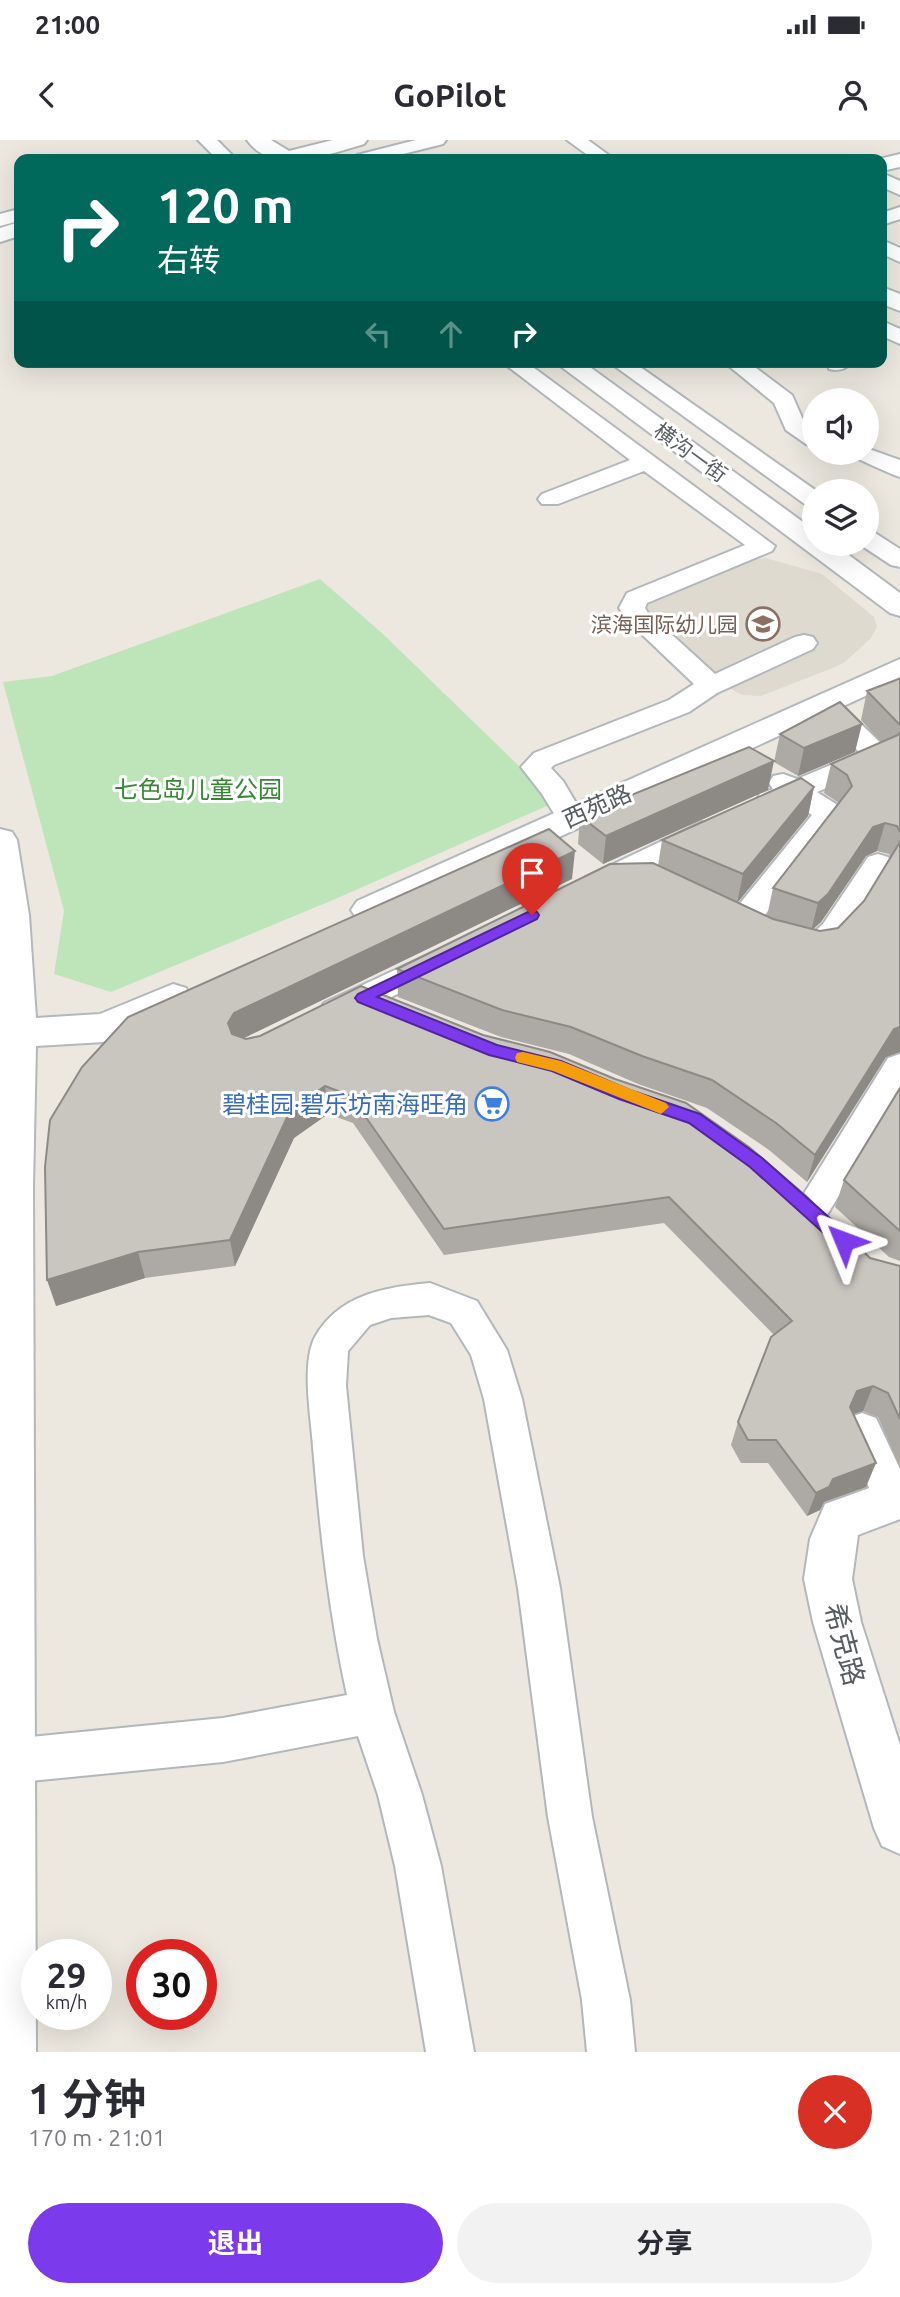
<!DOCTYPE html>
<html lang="zh">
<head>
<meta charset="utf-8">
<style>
  :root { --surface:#fff; --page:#f2f2f3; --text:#2b2b33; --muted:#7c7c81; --accent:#7c3aed }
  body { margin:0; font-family:Ubuntu,"Noto Sans SC",sans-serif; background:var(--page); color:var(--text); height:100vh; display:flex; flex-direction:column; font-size:26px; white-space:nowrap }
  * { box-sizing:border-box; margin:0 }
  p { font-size:23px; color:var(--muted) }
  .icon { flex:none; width:38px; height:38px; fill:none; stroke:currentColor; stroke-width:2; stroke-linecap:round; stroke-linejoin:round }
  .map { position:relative; height:1912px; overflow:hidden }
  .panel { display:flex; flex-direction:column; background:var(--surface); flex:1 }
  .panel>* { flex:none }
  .top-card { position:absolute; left:14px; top:14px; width:873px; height:214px; border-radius:14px; box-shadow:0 7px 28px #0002; background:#00695c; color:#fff; overflow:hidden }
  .buttons { position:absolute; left:802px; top:248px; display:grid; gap:14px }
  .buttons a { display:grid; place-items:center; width:77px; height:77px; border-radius:50%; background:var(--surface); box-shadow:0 7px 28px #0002; font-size:35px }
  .speed { position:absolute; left:21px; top:1799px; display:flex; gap:14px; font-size:35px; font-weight:700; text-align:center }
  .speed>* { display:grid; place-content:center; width:91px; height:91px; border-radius:50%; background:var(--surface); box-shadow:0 7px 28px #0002; line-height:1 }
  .speed small { font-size:18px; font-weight:400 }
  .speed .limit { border:10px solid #d22; background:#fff; color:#111 }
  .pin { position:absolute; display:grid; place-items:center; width:60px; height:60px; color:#fff; margin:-72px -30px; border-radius:50% 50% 50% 0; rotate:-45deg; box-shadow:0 0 7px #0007 }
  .pin .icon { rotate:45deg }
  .me { position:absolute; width:77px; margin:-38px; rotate:314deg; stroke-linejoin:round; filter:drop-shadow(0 0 5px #0008) }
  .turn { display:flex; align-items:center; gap:24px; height:147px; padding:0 28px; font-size:32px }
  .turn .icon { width:91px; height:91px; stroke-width:2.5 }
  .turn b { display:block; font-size:49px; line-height:60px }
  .lanes { display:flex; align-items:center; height:66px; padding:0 28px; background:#0003; justify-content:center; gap:35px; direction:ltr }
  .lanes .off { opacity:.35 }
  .round { display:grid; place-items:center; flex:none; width:74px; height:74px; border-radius:37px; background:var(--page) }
  .head { display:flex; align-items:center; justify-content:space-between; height:119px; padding:0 28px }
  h1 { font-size:42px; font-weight:700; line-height:52px }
  .action { display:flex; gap:14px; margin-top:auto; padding:14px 28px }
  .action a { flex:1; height:80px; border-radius:42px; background:var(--accent); color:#fff; font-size:28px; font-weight:700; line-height:80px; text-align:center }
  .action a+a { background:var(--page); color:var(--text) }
  .status { display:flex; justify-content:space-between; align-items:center; height:49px; padding:0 35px; background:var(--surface); direction:ltr }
  .status svg { height:19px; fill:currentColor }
  header { display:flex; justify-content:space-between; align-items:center; height:91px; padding:0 28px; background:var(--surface); font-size:32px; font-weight:700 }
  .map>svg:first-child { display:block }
  .education { fill:#dedad0 }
  .green { fill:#bee5ba }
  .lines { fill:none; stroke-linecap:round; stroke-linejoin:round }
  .minor-casing { stroke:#b3b7bb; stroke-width:4 }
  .tertiary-casing { stroke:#b3b7bb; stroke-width:4 }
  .secondary-casing { stroke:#b3b8bd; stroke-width:4 }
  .minor { fill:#fff; fill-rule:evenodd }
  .tertiary { fill:#fff; fill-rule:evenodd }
  .secondary { fill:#fff; fill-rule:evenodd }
  .wall { fill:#ada9a4; fill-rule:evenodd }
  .shaded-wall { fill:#8d8a86 }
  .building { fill:#c9c5bf; stroke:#8d8a86; stroke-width:2 }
  .route { fill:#7c3aed; stroke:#51269a; stroke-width:2 }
  .slow { fill:#f59e0b }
  .labels { text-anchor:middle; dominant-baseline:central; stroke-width:6; stroke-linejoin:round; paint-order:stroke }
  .far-street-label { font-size:21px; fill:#585d61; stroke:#fff }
  .far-education-label { font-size:21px; fill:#785e54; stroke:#fff; text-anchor:end }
  .park-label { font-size:24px; fill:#358732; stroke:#fff }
  .street-label { font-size:24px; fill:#585d61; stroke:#fff }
  .shop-label { font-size:24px; fill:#366cbe; stroke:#fff; text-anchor:end }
  .near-street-label { font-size:28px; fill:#585d61; stroke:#fff }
</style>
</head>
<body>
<div class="status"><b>21:00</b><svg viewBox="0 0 49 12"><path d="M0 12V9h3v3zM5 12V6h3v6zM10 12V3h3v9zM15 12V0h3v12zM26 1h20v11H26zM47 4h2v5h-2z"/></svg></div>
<header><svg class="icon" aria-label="back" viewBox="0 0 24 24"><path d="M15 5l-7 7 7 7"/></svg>GoPilot<svg class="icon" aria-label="person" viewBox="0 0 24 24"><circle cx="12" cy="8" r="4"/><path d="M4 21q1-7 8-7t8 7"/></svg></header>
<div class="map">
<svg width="900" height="1912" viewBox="0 0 900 1912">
  <rect width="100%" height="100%" fill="#ece8df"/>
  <path class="education" d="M766 418 822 434 874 477 877 487 871 498 845 522 833 528 761 556 742 555 725 546 646 480 644 464 696 440 748 421Z"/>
  <path class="green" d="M320 439 383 494 556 662 333 760 111 852 54 834 64 771 3 542 52 536Z"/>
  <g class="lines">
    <defs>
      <path id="minor" d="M198 0H217L233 16 231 19H212L214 16Z
        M416 0H446L443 4 383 19H354L357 15Z
        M567 0H588L614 19H593Z
        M882 33 900 41V55L882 47Z
        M900 67V79L882 85V73Z
        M19 69V81L0 86V74Z
        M882 100 900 108V122L882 114Z
        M882 181 900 189V204L882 196Z
        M502 222H526L775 406 772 411 647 463 645 468 648 473 715 534 795 497 804 495 813 497 817 503 813 509 717 553 689 572 554 625 551 628 563 641 585 678 581 685 571 688 561 685 542 654 521 627 534 613 669 560 694 544 630 483 619 468 627 453 745 405 644 331 558 364H542L538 359 542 354 630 320Z
        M609 222H633L818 352H814V367L806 365Z
        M724 222H748L792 255 804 282 814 288V306L806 304 786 290 774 263Z
        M828 222H851C846 230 838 231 829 229Z
        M866 308 900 320V337C893 335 852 317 849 313H866Z
        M866 391 875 393 900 409V427L891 425 859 404H866Z
        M825 557 835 559 893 615 889 621 817 652 839 666 843 673 755 788 744 791 733 788 729 780 733 772 812 675 792 662 770 670 760 668 756 661 760 654 773 649 769 643 773 636 783 634 797 639 860 613 812 565 815 559Z
        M702 682 712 685 716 692 712 699 608 751 597 754 586 751 582 744 586 737Z
        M878 714 888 717 893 724C879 746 845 813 819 817 809 818 797 814 787 811L783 803 787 795 798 792 812 794 823 784 868 717Z
        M438 810 449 813 454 821 449 829 346 879 335 883 324 879 319 871 324 863Z
        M900 914V955L824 1080 812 1084 800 1080 794 1070 800 1060 888 918Z
        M430 1143 477 1161 507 1210 522 1259 560 1448 592 1677 630 1860 635 1912H587L582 1860 548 1677 518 1448 484 1259 471 1215 451 1183 429 1175 391 1178 370 1185 348 1211 346 1246 363 1416 377 1499 394 1572 422 1655 441 1726 474 1912H426L395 1726 378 1655 358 1596 223 1622 10 1643 0 1639V1603L10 1599 223 1578 347 1555C329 1473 320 1391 313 1307 311 1277 301 1224 315 1197 339 1154 386 1147 430 1143Z
        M862 1273 876 1278 900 1329V1375L894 1378 880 1372 843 1290 848 1278Z"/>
      <path id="tertiary" d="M247 0H271L289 11 333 0H367L364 4C329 14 273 37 247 0Z
        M19 82V96L0 102V88Z
        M555 222H583L814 390V404H834L900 453V476L890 473Z
        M900 1337V1379L858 1395 852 1439 861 1482 900 1605V1714L882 1706 874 1688 813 1482 804 1439 810 1399 825 1364Z"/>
      <path id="secondary" d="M900 14V27L882 31V19H879Z
        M882 147 900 154V171L882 164Z
        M900 519V540L381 779 369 782 357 779 351 770 357 761Z
        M0 689 12 692 17 700 29 775 36 878 100 874 173 844 186 848 191 858 186 868 104 902 36 906 33 1046 36 1912H0Z"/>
    </defs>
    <use href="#minor" class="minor-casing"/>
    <use href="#tertiary" class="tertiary-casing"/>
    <use href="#secondary" class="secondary-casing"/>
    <use href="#minor" class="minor"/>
    <use href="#tertiary" class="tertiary"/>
    <use href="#secondary" class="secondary"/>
  </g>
  <path class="wall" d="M900 538V912L886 917 807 1042 769 1010 707 968 638 944 569 914 501 897 398 857 397 829 658 726 662 700 814 647 808 676 738 762 767 776 773 748 839 663 824 653 831 624 881 602 861 580 867 551 896 540ZM877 711 889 714 891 718 864 761 838 788 820 791 813 789 821 782 866 716Z
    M780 594 855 612 798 636 774 622Z
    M768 650 603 724 578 704 580 676Z
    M572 739 243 898 870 1118 900 1126V1327L878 1277 863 1271 853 1274 866 1347 824 1362 820 1370 807 1376 768 1323H741L731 1305 738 1282 774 1195 664 1083 444 1115 353 983 328 974 294 998 235 1126 145 1138 56 1166 50 980Z
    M900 948V1121L889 1117 835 1067 844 1040Z"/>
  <path class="shaded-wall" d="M862 584 855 612 798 636 804 608Z
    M774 621 768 650 603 724 606 696Z
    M814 647 808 676 737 763 743 734Z
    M885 683 877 711 866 716 821 782 811 791 818 763 873 687Z
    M575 711 572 739 238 901 233 911 228 883 234 873Z
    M900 887V912L886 917 807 1042 815 1015 894 889Z
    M325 946 328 974 294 998 235 1126 230 1100 290 971Z
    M138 1112 145 1138 56 1166 47 1140Z
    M873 1246 863 1271 847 1276 857 1251Z
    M876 1323 866 1347 824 1362 820 1370 807 1376 816 1353 833 1339Z"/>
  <path class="building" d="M900 538V585L867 551 896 540Z
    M840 562 862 584 804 608 780 594Z
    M900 592V692L897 686 885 683 873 687 828 754 818 763 773 748 852 646 847 635 831 624 898 595Z
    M749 607 774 621 606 696 580 676Z
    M801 638 814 647 743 734 662 700Z
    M549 689 575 711 234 873 228 883 232 894 246 899 260 896 361 846 483 895 550 912 615 939 686 963 749 1007 806 1056 870 1118 900 1126V1279L888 1253 873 1246 857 1251 850 1267 876 1323 833 1339 829 1347 816 1353 776 1300H748L738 1282 771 1197 792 1181 669 1057 444 1089 351 956 325 946 290 971 230 1100 138 1112 47 1140 45 1027 50 980 82 927 128 877Z
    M900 702V887L894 889 815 1015 776 983 712 940 642 916 571 887 502 870 397 829 610 724 653 723 773 779 820 791 838 788 864 761Z
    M900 948V1091L844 1040Z"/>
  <path class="route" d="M532 770 537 772 539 775 537 779 377 857 497 905 561 921 630 950 700 974 762 1018 850 1096 853 1101 850 1106H838L750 1027 689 983 619 959 552 931 489 915 358 862 355 858 358 854Z"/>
  <path class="slow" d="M523 912 561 921 666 963 669 967 661 974 553 931 517 922 515 918 517 913Z"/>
  <defs>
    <symbol id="school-ring" viewBox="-11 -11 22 22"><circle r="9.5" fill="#fff" stroke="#8d6e63" stroke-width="1.5"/><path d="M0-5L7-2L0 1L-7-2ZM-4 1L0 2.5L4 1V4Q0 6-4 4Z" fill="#8d6e63"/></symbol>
    <symbol id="supermarket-ring" viewBox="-11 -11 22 22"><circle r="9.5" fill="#fff" stroke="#3f7fe0" stroke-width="1.5"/><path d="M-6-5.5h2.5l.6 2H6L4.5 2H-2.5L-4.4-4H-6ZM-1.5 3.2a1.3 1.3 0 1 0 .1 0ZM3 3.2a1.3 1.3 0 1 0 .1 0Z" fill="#3f7fe0"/></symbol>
  </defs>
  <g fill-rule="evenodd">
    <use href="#school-ring" x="744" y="465" width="38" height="38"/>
    <use href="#supermarket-ring" x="473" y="945" width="38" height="38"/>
  </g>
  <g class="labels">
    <g class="far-street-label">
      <text transform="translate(691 312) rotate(36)">横沟一街</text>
    </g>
    <g class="far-education-label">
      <text x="738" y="484">滨海国际幼儿园</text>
    </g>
    <g class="park-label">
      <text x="198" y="649">七色岛儿童公园</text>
    </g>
    <g class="street-label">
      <text transform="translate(597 666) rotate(-24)">西苑路</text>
    </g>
    <g class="shop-label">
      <text x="468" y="964">碧桂园·碧乐坊南海旺角</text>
    </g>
    <g class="near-street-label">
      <text transform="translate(845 1504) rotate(75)">希克路</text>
    </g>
  </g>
</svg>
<div class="buttons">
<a><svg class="icon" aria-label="sound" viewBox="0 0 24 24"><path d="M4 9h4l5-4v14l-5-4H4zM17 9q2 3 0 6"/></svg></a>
<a><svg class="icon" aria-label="layers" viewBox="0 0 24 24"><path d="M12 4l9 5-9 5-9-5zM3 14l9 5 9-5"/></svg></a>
</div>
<div class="speed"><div>29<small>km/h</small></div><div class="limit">30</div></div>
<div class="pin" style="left:532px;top:775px;background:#d93025"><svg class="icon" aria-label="arrive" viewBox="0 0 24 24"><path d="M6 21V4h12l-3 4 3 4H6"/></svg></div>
<svg class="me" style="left:844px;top:1101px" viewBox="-20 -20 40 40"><path d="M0-17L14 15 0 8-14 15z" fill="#7c3aed" stroke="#fff" stroke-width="4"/></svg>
<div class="top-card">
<div class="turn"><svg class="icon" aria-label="right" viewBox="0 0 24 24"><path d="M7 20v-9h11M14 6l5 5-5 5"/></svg><div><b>120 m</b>右转</div></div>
<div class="lanes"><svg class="icon off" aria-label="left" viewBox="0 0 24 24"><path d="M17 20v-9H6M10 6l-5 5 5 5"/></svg><svg class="icon off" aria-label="ahead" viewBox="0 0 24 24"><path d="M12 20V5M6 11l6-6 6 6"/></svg><svg class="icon" aria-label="right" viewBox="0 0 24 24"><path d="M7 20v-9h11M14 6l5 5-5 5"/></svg></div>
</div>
</div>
<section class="panel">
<div class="head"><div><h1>1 分钟</h1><p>170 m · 21:01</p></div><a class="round" style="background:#d93025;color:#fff"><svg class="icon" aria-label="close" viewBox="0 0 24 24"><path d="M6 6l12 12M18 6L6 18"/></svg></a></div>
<div class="action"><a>退出</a><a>分享</a></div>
</section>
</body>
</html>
